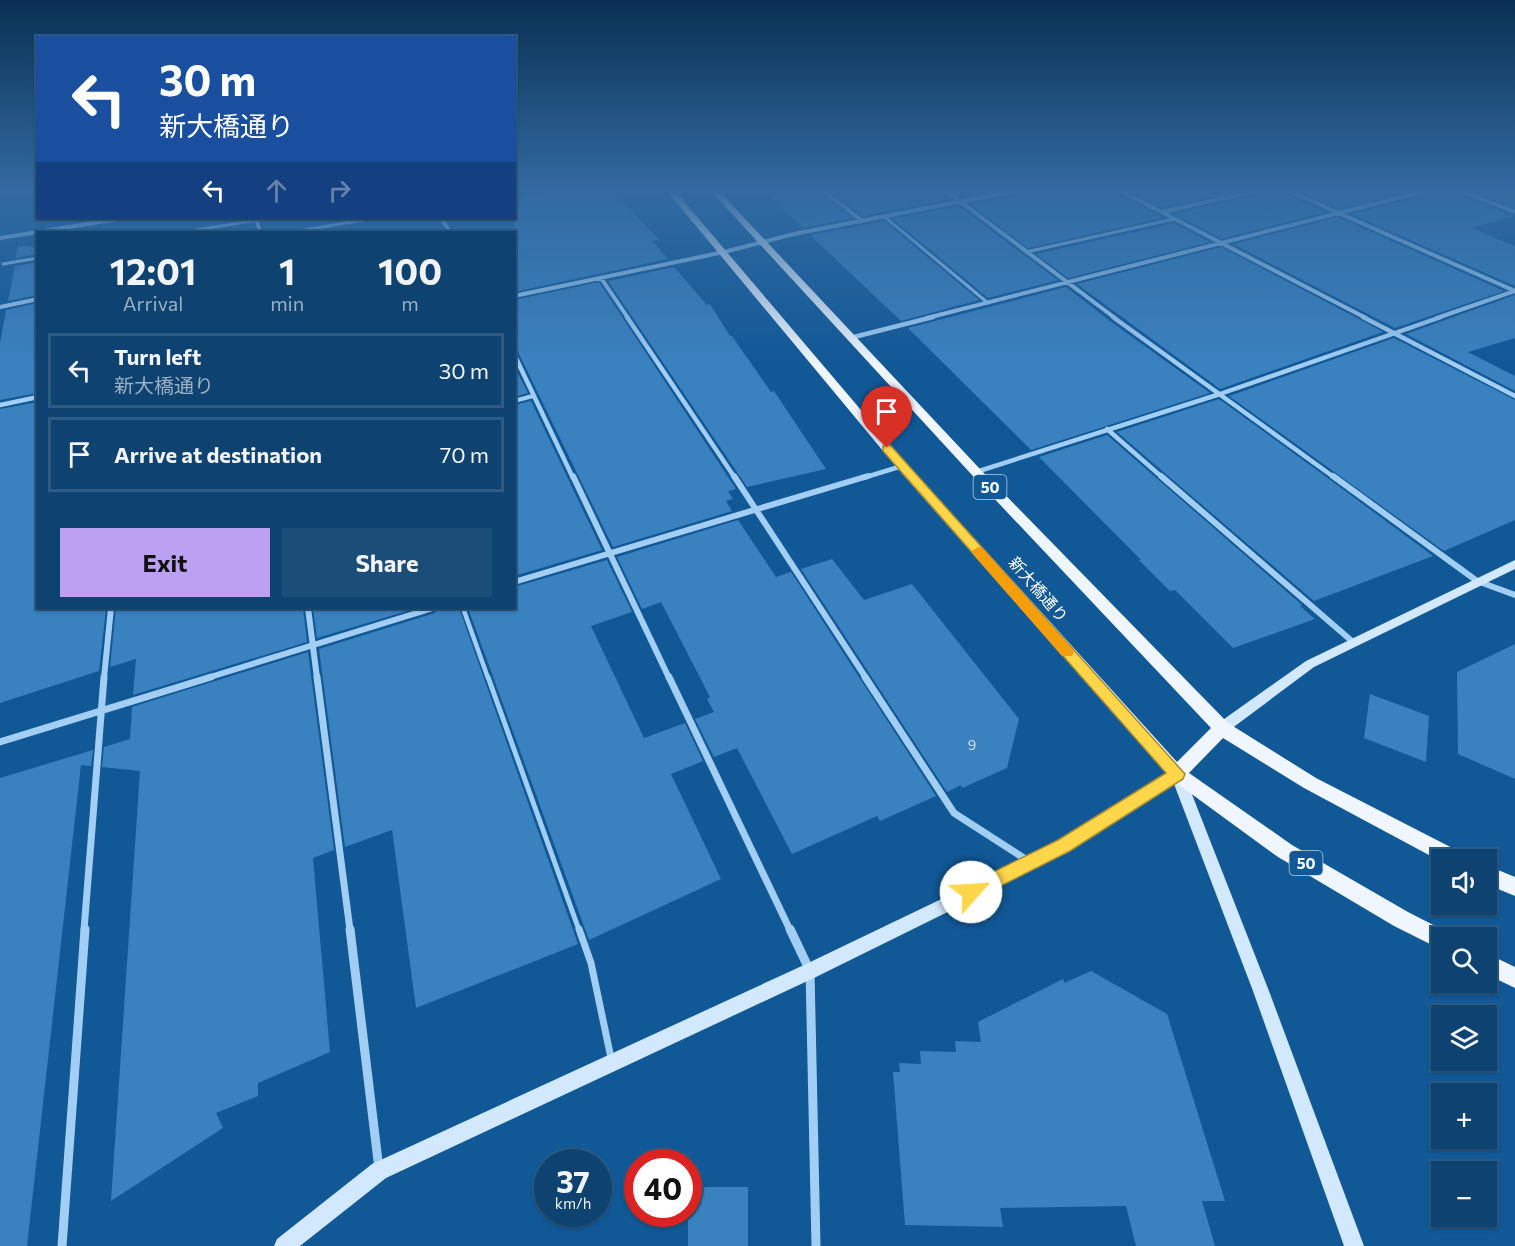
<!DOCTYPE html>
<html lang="en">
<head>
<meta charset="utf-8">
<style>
  :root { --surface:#0d4271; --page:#1b4d79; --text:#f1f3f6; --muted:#9ab0c3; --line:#2d5b84; --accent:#bca0f2 }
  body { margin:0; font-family:Commissioner,"Noto Sans JP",sans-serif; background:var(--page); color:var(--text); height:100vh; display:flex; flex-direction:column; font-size:22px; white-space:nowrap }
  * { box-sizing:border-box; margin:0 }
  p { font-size:20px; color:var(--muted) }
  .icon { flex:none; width:33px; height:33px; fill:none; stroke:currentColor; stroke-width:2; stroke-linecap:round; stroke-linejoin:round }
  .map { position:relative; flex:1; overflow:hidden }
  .panel { position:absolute; left:36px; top:231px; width:480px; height:378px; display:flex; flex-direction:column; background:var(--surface); border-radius:0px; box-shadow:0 2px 4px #0004,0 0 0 2px var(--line) }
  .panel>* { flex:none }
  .guide { position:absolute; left:36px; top:36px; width:480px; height:183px; border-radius:0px; box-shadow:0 2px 4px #0004,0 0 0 2px var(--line); background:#1a4fa0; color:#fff; overflow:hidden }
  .controls { position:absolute; left:1431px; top:849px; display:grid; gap:12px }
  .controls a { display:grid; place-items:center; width:66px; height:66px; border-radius:0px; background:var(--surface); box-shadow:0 2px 4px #0004,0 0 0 2px var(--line); font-size:30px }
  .speed { position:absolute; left:534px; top:1149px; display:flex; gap:12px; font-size:30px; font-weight:700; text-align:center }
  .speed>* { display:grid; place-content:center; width:78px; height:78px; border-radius:50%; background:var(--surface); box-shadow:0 2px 4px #0004,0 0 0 2px var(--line); line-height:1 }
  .speed small { font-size:15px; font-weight:400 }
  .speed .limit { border:9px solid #d22; background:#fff; color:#111 }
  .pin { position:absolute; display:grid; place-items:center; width:51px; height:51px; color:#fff; margin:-62px -26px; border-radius:50% 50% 50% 0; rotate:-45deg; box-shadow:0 0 6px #0007 }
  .pin .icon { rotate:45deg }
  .me { position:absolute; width:66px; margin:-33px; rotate:64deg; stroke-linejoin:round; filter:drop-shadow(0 0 4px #0008) }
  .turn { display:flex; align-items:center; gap:21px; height:126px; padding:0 24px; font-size:27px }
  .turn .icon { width:78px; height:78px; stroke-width:2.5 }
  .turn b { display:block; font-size:42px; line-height:51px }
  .lanes { display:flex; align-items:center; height:57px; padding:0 24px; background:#0003; justify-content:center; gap:30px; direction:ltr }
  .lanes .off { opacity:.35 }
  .eta { display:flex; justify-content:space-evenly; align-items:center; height:102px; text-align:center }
  .eta b { font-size:36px; font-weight:700; line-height:42px }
  .action { display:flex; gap:12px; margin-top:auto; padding:12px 24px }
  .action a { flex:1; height:69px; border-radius:0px; background:var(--accent); color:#111; font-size:24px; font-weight:700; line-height:69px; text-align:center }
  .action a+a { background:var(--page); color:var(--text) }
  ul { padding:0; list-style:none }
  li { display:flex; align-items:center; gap:18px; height:75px; margin:0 12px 9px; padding:0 12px; border:3px solid var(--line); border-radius:0px }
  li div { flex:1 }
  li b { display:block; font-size:22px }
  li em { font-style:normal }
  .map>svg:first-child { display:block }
  .building { fill:#3a81bf }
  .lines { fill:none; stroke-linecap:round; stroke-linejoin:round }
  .lane-far4 { stroke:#a2cef3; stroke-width:3 }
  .lane-far3 { stroke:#a2cef3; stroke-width:4 }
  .lane-far2 { stroke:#a2cef3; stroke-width:4.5 }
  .lane-far1 { stroke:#a2cef3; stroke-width:5 }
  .lane { stroke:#a2cef3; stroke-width:7 }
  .street-far4 { stroke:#a2cef3; stroke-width:4 }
  .street-far3 { stroke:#a2cef3; stroke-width:4.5 }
  .street-far2 { stroke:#a2cef3; stroke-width:6 }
  .street-far1 { stroke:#a2cef3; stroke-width:7 }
  .street { stroke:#a2cef3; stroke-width:9 }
  .secondary { fill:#d2e8fd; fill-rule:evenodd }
  .primary { fill:#eff6ff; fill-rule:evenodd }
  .route { fill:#ffd54a; stroke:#a68a30; stroke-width:1.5 }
  .slow { fill:#f59e0b }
  .labels { text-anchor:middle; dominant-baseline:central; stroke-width:6; stroke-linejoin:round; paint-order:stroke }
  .number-label { font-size:14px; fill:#cee0ef }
  .shield { fill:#115897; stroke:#b8cde0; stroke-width:1.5 }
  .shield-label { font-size:15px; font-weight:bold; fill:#fff }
  .street-label { font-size:16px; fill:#fff; stroke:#115897 }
</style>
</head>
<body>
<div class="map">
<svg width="1515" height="1246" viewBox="0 0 1515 1246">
  <rect width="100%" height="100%" fill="#115897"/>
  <path class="building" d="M562 191H614L659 240 652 241 668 259 514 292V199Z
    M764 191H820L852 218 803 228Z
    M830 191H942L950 199 863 216Z
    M1018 191H1117L1119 195 1163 218 1028 248 970 204 1015 195Z
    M1129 191H1238L1162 208Z
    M1259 191H1285L1287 195 1326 212 1222 239 1174 214 1256 195Z
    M1298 191H1410L1339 209Z
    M1429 191H1456L1459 195 1515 216 1472 228 1515 246V286L1351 214 1426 195Z
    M1471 191H1515V208Z
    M959 206 1024 255 1058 280 988 298 893 219Z
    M1338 217 1504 291 1395 328 1233 244Z
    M884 221 979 300 901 321 810 235Z
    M1174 223 1210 242 1068 278 1036 254Z
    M18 246 38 247V254L16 258Z
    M1221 247 1359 319 1383 332 1220 389 1077 284Z
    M38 262V295L8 301 15 266Z
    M674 267 707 305 710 304 730 336H732L771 392 774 391 826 469 747 487 608 281Z
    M599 282 736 489 728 491 733 499 726 501 732 511 613 547 518 352 514 350V300Z
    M1066 287 1110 321 1210 393 1031 450 908 328Z
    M1515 295V338L1468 352 1515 376V391L1406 334Z
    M38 303V393L0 400V343L6 310Z
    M1394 338 1515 400V520L1444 551 1229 396Z
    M514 366 528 393 514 397Z
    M1219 399 1329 479 1433 556 1314 601 1117 432Z
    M531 401 602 550 514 576V405Z
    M38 402V608H106L99 671 0 703V409Z
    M1107 435 1302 605 1300 606 1315 619 1233 648 1175 590 1170 591 1139 560H1141L1039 457Z
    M738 520 776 577 791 572 936 796 880 821 877 816 792 854 737 748 714 757 695 719 714 712 707 699 710 697 661 602 642 609 617 557Z
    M832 559 864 600 912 584 1019 719 1007 768 962 788 961 785 947 792 801 569Z
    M607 560 632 612 591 626 644 738 685 723 703 761 671 774 721 879 589 940 468 608H514V587Z
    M116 608H303L307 642 133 695 136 659 110 667Z
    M313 608H417L317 638Z
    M438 608H459L578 944 416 1008 392 830 345 847 319 649 435 613Z
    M1515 644V779L1458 754 1457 672Z
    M308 652 334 850 313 858 330 1052 258 1083V1096L216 1113 223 1128 111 1201 140 771 102 767 104 747 130 739 132 707Z
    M1370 694 1429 716 1426 762 1364 738Z
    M93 750 91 766 81 765 27 1246H0V778Z
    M1091 971 1167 1014 1225 1201H1202L1215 1246H1136L1126 1206 1000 1208 1003 1227 905 1225 893 1072H900L899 1063 921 1064 920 1051 956 1052 955 1041 981 1042 978 1022 1063 979 1064 983Z
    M688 1187H748V1246H688Z"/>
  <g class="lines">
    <path class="lane-far4" d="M885 217 988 303
      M184 232 257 220
      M294 232 374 218
      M1026 252 1174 219
      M3 264 38 258"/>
    <path class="lane-far3" d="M514 401 533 396"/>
    <path class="lane-far2" d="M463 608 488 678"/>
    <path class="lane-far1" d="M488 677 579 930"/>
    <path class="lane" d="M579 929 591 963 611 1058"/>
    <path class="street-far4" d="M824 191 862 221
      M946 191 1115 318
      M1121 191 1366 318
      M1289 191 1515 291
      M1460 191 1515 212
      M1162 212 1255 191
      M256 218 260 232
      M441 218 450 232
      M0 238 125 218
      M601 278 628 318
      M514 296 724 252 794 234 1014 191
      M0 307 38 299
      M927 318 1425 191
      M1437 318 1515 291"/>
    <path class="street-far3" d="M627 317 735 478
      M1113 317 1335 478
      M1363 317 1515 396
      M850 338 933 317
      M514 354 573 478
      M0 405 38 397
      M1107 429 1163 478
      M976 472 1220 394 1441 317
      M863 478 902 466"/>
    <path class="street-far2" d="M573 476 669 678
      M734 476 866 678
      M1161 476 1353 642
      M1333 476 1477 581 1515 595
      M514 582 868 476
      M308 608 317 678
      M104 678 111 608
      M207 678 433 608"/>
    <path class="street-far1" d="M317 677 350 930
      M669 677 790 930
      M865 677 954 813 1030 862
      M0 742 211 677
      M84 930 104 677"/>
    <path class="street" d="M350 929 379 1169
      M790 929 810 971 816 1246
      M62 1246 85 929"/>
    <path class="secondary" d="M1515 560V569L1314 667 1227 732 1222 734 1217 732 1215 728 1217 724 1306 661Z
      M1177 768 1182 770 1184 774 1269 991 1364 1246H1344L1253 991 1174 784 1069 851 1037 868 816 977 386 1178 300 1246H274L277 1239 372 1164 804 965 1027 858 1059 841Z"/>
    <path class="primary" d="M667 191H675L906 463 1177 762 1211 728 972 475 711 191H719L980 469 1228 723 1316 778 1464 854 1466 860H1442V862L1304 788 1223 738 1189 773 1292 845 1408 912 1449 933 1451 938H1442V950L1394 926 1278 857 1171 779 898 469Z
      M1486 865 1515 877V896L1486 884Z
      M1486 953 1515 967V988L1486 974Z"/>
  </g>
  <linearGradient id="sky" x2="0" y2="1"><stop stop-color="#093053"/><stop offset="0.52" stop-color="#326aa1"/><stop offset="1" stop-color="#326aa1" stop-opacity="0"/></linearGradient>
  <rect width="1515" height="365" fill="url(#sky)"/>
  <path class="route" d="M887 445 891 446 1185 774 1183 779 1070 851 971 901 965 898 962 892 965 886 1058 840 1166 773 883 451V446Z"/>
  <path class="slow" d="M978 547 982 548 1072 649 1074 652 1072 656H1062L973 554 972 551Z"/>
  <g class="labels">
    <g class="number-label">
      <text x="972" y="744">9</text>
    </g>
    <g class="shield">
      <rect x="973.5" y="475" width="33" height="24" rx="4.5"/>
      <rect x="1289.5" y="851" width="33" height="24" rx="4.5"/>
    </g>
    <g class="shield-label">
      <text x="990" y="487">50</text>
      <text x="1306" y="863">50</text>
    </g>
    <g class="street-label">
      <text transform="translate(1039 589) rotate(49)">新大橋通り</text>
    </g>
  </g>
</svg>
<div class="controls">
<a><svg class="icon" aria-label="sound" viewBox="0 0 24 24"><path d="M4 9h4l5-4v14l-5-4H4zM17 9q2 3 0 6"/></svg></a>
<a><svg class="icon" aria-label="search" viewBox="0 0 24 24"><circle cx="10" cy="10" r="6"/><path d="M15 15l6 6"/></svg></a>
<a><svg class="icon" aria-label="layers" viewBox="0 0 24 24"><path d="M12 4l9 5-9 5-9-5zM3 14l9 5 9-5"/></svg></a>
<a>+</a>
<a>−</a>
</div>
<div class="speed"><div>37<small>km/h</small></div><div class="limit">40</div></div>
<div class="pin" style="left:887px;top:448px;background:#d93025"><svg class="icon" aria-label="arrive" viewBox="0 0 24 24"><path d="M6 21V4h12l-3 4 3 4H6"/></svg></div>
<svg class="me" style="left:971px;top:892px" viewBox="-20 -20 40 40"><circle r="19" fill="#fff"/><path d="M0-13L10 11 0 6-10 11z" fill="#ffd54a"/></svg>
<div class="guide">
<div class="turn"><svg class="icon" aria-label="left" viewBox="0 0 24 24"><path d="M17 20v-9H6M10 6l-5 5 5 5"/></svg><div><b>30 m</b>新大橋通り</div></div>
<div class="lanes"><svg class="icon" aria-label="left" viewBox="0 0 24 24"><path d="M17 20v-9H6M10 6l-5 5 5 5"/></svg><svg class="icon off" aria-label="ahead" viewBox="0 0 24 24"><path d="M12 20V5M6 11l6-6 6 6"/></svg><svg class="icon off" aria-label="right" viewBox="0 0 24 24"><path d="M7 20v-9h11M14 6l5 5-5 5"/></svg></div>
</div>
<section class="panel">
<div class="eta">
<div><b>12:01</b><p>Arrival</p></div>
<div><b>1</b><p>min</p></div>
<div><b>100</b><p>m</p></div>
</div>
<ul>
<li><svg class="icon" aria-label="left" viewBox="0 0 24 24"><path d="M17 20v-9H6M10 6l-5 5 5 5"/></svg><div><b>Turn left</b><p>新大橋通り</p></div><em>30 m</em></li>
<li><svg class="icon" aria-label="arrive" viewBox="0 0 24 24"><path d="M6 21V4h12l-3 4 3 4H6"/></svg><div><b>Arrive at destination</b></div><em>70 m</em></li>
</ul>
<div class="action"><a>Exit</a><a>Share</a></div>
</section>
</div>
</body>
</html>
